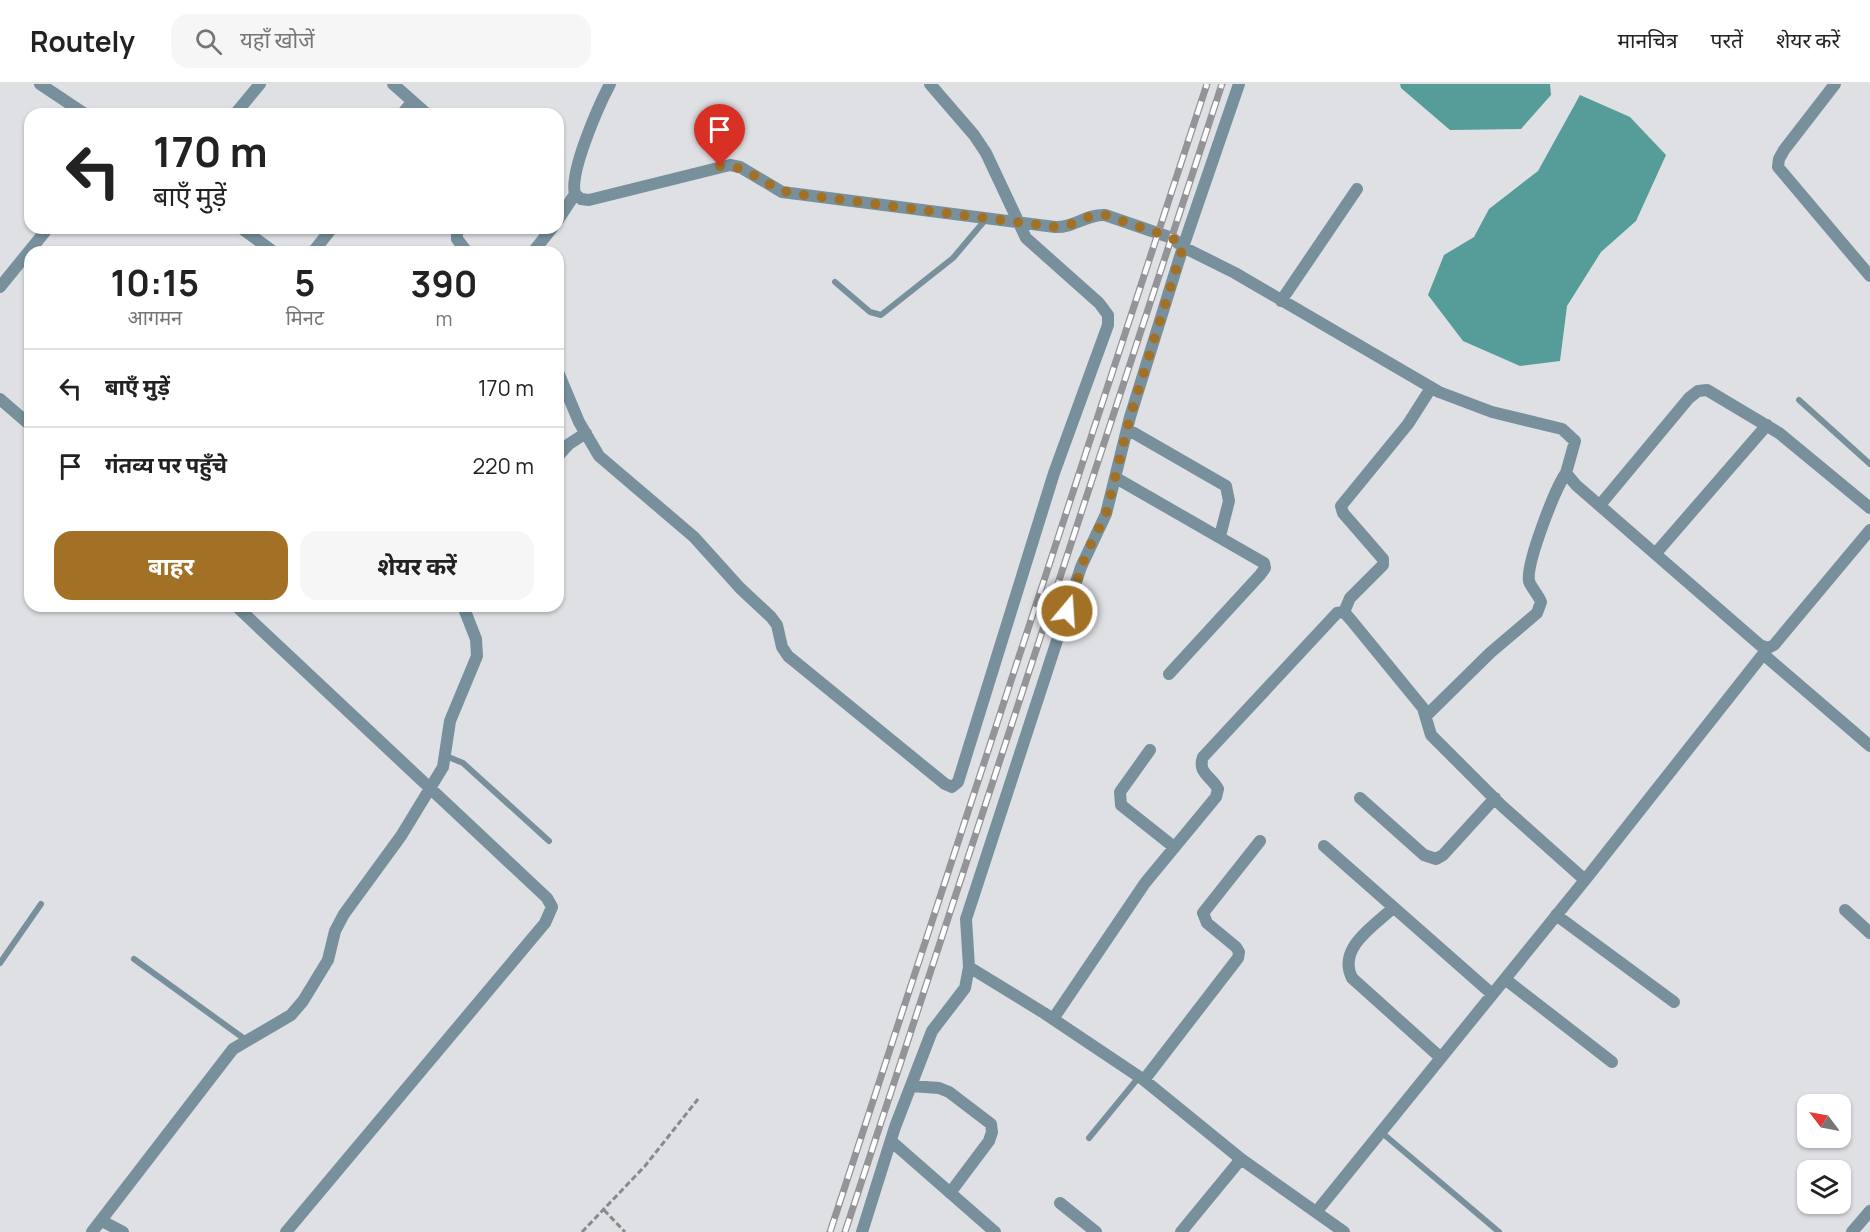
<!DOCTYPE html>
<html lang="hi">
<head>
<meta charset="utf-8">
<style>
  :root { --surface:#fff; --page:#f6f6f6; --text:#222; --muted:#767676; --line:#e0e0e0; --accent:#a27126 }
  body { margin:0; font-family:Manrope,"Noto Sans Devanagari",sans-serif; background:var(--page); color:var(--text); height:100vh; display:flex; flex-direction:column; font-size:22px; white-space:nowrap }
  * { box-sizing:border-box; margin:0 }
  p { font-size:20px; color:var(--muted) }
  .icon { flex:none; width:33px; height:33px; fill:none; stroke:currentColor; stroke-width:2; stroke-linecap:round; stroke-linejoin:round }
  .map { position:relative; flex:1; overflow:hidden }
  .drawer { position:absolute; left:24px; top:162px; width:540px; height:366px; display:flex; flex-direction:column; background:var(--surface); border-radius:18px; box-shadow:0 2px 4px #0004 }
  .drawer>* { flex:none }
  .banner { position:absolute; left:24px; top:24px; width:540px; height:126px; border-radius:18px; box-shadow:0 2px 4px #0004; background:#fff; color:var(--text); overflow:hidden }
  .needle { width:39px; rotate:302deg }
  .controls { position:absolute; left:1797px; top:1010px; display:grid; gap:12px }
  .controls a { display:grid; place-items:center; width:54px; height:54px; border-radius:12px; background:var(--surface); box-shadow:0 2px 4px #0004; font-size:30px }
  .pin { position:absolute; display:grid; place-items:center; width:51px; height:51px; color:#fff; margin:-62px -26px; border-radius:50% 50% 50% 0; rotate:-45deg; box-shadow:0 0 6px #0007 }
  .pin .icon { rotate:45deg }
  .me { position:absolute; width:66px; margin:-33px; rotate:18deg; stroke-linejoin:round; filter:drop-shadow(0 0 4px #0008) }
  .turn { display:flex; align-items:center; gap:21px; height:126px; padding:0 30px; font-size:27px }
  .turn .icon { width:78px; height:78px; stroke-width:2.5 }
  .turn b { display:block; font-size:42px; line-height:51px }
  .eta { display:flex; justify-content:space-evenly; align-items:center; height:102px; text-align:center }
  .eta b { font-size:36px; font-weight:700; line-height:42px }
  .button { display:flex; gap:12px; margin-top:auto; padding:12px 30px }
  .button a { flex:1; height:69px; border-radius:18px; background:var(--accent); color:#fff; font-size:24px; font-weight:700; line-height:69px; text-align:center }
  .button a+a { background:var(--page); color:var(--text) }
  ul { padding:0; list-style:none }
  li { display:flex; align-items:center; gap:18px; height:78px; padding:0 30px; border-top:2px solid var(--line) }
  li div { flex:1 }
  li b { display:block; font-size:22px }
  li em { font-style:normal }
  header { display:flex; align-items:center; gap:36px; box-sizing:border-box; height:84px; padding:0 30px; background:var(--surface); border-bottom:2px solid var(--line) }
  header strong { font-size:28px }
  nav { display:flex; gap:33px; margin-inline-start:auto; font-size:21px }
  .search { width:420px; height:54px; background:var(--page); display:flex; align-items:center; gap:15px; box-sizing:border-box; padding:0 21px; border-radius:18px; color:var(--muted); font-size:22px }
  .map>svg:first-child { display:block }
  .water { fill:#569d99 }
  .lines { fill:none; stroke-linecap:round; stroke-linejoin:round }
  .path { stroke:#888a8c; stroke-width:3; stroke-dasharray:6 3; stroke-linecap:butt }
  .service { stroke:#77909b; stroke-width:6 }
  .minor { stroke:#77909b; stroke-width:12 }
  .rail-casing { stroke:#939497; stroke-width:7 }
  .rail { stroke:#fff; stroke-width:4.5; stroke-dasharray:14; stroke-linecap:butt }
  .route { stroke:#a27126; stroke-width:10; stroke-dasharray:0 18 }
</style>
</head>
<body>
<header>
<strong>Routely</strong>
<div class="search"><svg class="icon" aria-label="search" viewBox="0 0 24 24"><circle cx="10" cy="10" r="6"/><path d="M15 15l6 6"/></svg>यहाँ खोजें</div>
<nav><a>मानचित्र</a><a>परतें</a><a>शेयर करें</a></nav>
</header>
<div class="map">
<svg width="1870" height="1148" viewBox="0 0 1870 1148">
  <rect width="100%" height="100%" fill="#dee0e4"/>
  <path class="water" d="M1400 0H1550L1551 11 1521 45 1450 46 1401 4Z
    M1580 11 1630 33 1666 71 1636 137 1601 168 1567 222 1560 277 1520 282 1463 257 1428 211 1444 171 1474 153 1489 125 1538 87Z"/>
  <g class="lines">
    <path class="path" d="M604 1126 625 1148
      M582 1148 645 1082 698 1015"/>
    <path class="service" d="M835 198 870 228 881 231 953 174 986 135
      M1799 316 1870 380
      M446 672 463 679 549 757
      M134 875 246 956
      M0 879 41 820
      M1381 1048 1499 1148
      M1089 1054 1139 993"/>
    <path class="minor" d="M40 0 85 30
      M393 0 427 30
      M610 0C599 21 569 88 575 110L581 115 589 116 730 81 740 83 782 108 1055 143C1074 144 1086 130 1105 131L1172 154 1183 163 1235 189 1439 308 1492 328 1562 345 1575 357 1566 389 1576 401 1760 561 1768 564 1774 561 1870 446
      M1835 0 1784 66 1779 75 1778 83 1870 192
      M235 30 260 0
      M402 30 412 18
      M558 136 575 110
      M241 144 274 168
      M457 144V155L467 168
      M313 168 332 144
      M533 168 552 144
      M0 203 48 144
      M1281 217 1357 105
      M558 288 579 338 599 372 694 453 740 504 771 533 777 541 782 563 788 572 945 700 952 703 958 698 1054 389 1108 241V231L1099 219 1026 154 986 69 974 51 930 0
      M0 315 30 341
      M1127 345 1226 402 1229 417 1220 452
      M558 372 569 360 586 349
      M1116 394 1264 479 1265 484 1260 491 1169 590
      M1600 421 1689 314 1698 307 1707 306 1779 349 1870 424
      M1656 469 1767 341
      M236 522 547 814 552 823 545 839 286 1148
      M1344 528 1350 514 1383 481V475L1343 429 1341 422 1408 340 1431 304
      M1763 570 1870 662
      M1427 631 1490 569 1537 529 1541 518C1538 510 1531 504 1529 497 1526 479 1555 405 1566 389
      M1150 666 1120 708 1121 721 1174 763
      M1360 714 1424 771 1436 775 1443 771 1495 714
      M1324 762 1492 910
      M1393 824C1374 842 1337 864 1352 894L1441 974
      M1845 826 1870 849
      M1556 831 1674 918
      M969 883 1044 929 1144 996 1241 1075 1344 1148
      M1505 895 1612 978
      M1053 935 1145 799 1216 713 1218 705C1212 693 1197 689 1203 673L1337 529 1344 528 1351 536 1423 624 1431 651 1502 722 1585 796
      M1144 996 1238 874 1239 868 1236 863 1207 839 1203 829 1260 757
      M911 1002 939 1004 949 1008 991 1040 992 1048 989 1057 950 1109
      M891 1057 995 1148
      M1060 1119 1096 1148
      M1317 1127 1585 796 1768 564
      M102 1137 123 1148
      M92 1148 233 965 291 931 303 917 328 876 335 847 344 830 401 752 443 683 450 637 477 572 476 555 463 522
      M862 1148 895 1043 932 947 965 904 969 883 966 835 1081 483 1106 430 1130 333 1183 163 1239 0
      M1181 1148 1241 1075
      M1852 1148 1870 1127"/>
    <defs>
      <path id="rail" d="M830 1148 1207 0
        M845 1148 1222 0"/>
    </defs>
    <use href="#rail" class="rail-casing"/>
    <use href="#rail" class="rail"/>
  </g>
  <g class="lines">
    <path class="route" d="M720 82C748 79 767 106 796 110L1055 143C1074 144 1086 129 1105 131L1172 154 1183 163 1130 333 1106 430 1086 470 1067 527"/>
  </g>
</svg>
<div class="controls">
<a><svg class="needle" viewBox="-14 -14 28 28"><path d="M0-13l5 13h-10z" fill="#e53935"/><path d="M0 13l5-13h-10z" fill="#767676"/></svg></a>
<a><svg class="icon" aria-label="layers" viewBox="0 0 24 24"><path d="M12 4l9 5-9 5-9-5zM3 14l9 5 9-5"/></svg></a>
</div>
<div class="pin" style="left:720px;top:82px;background:#d93025"><svg class="icon" aria-label="arrive" viewBox="0 0 24 24"><path d="M6 21V4h12l-3 4 3 4H6"/></svg></div>
<svg class="me" style="left:1067px;top:527px" viewBox="-20 -20 40 40"><circle r="17" fill="#a27126" stroke="#fff" stroke-width="3"/><path d="M0-11L8 9 0 5-8 9z" fill="#fff"/></svg>
<div class="banner">
<div class="turn"><svg class="icon" aria-label="left" viewBox="0 0 24 24"><path d="M17 20v-9H6M10 6l-5 5 5 5"/></svg><div><b>170 m</b>बाएँ मुड़ें</div></div>
</div>
<section class="drawer">
<div class="eta">
<div><b>10:15</b><p>आगमन</p></div>
<div><b>5</b><p>मिनट</p></div>
<div><b>390</b><p>m</p></div>
</div>
<ul>
<li><svg class="icon" aria-label="left" viewBox="0 0 24 24"><path d="M17 20v-9H6M10 6l-5 5 5 5"/></svg><div><b>बाएँ मुड़ें</b></div><em>170 m</em></li>
<li><svg class="icon" aria-label="arrive" viewBox="0 0 24 24"><path d="M6 21V4h12l-3 4 3 4H6"/></svg><div><b>गंतव्य पर पहुँचे</b></div><em>220 m</em></li>
</ul>
<div class="button"><a>बाहर</a><a>शेयर करें</a></div>
</section>
</div>
</body>
</html>
